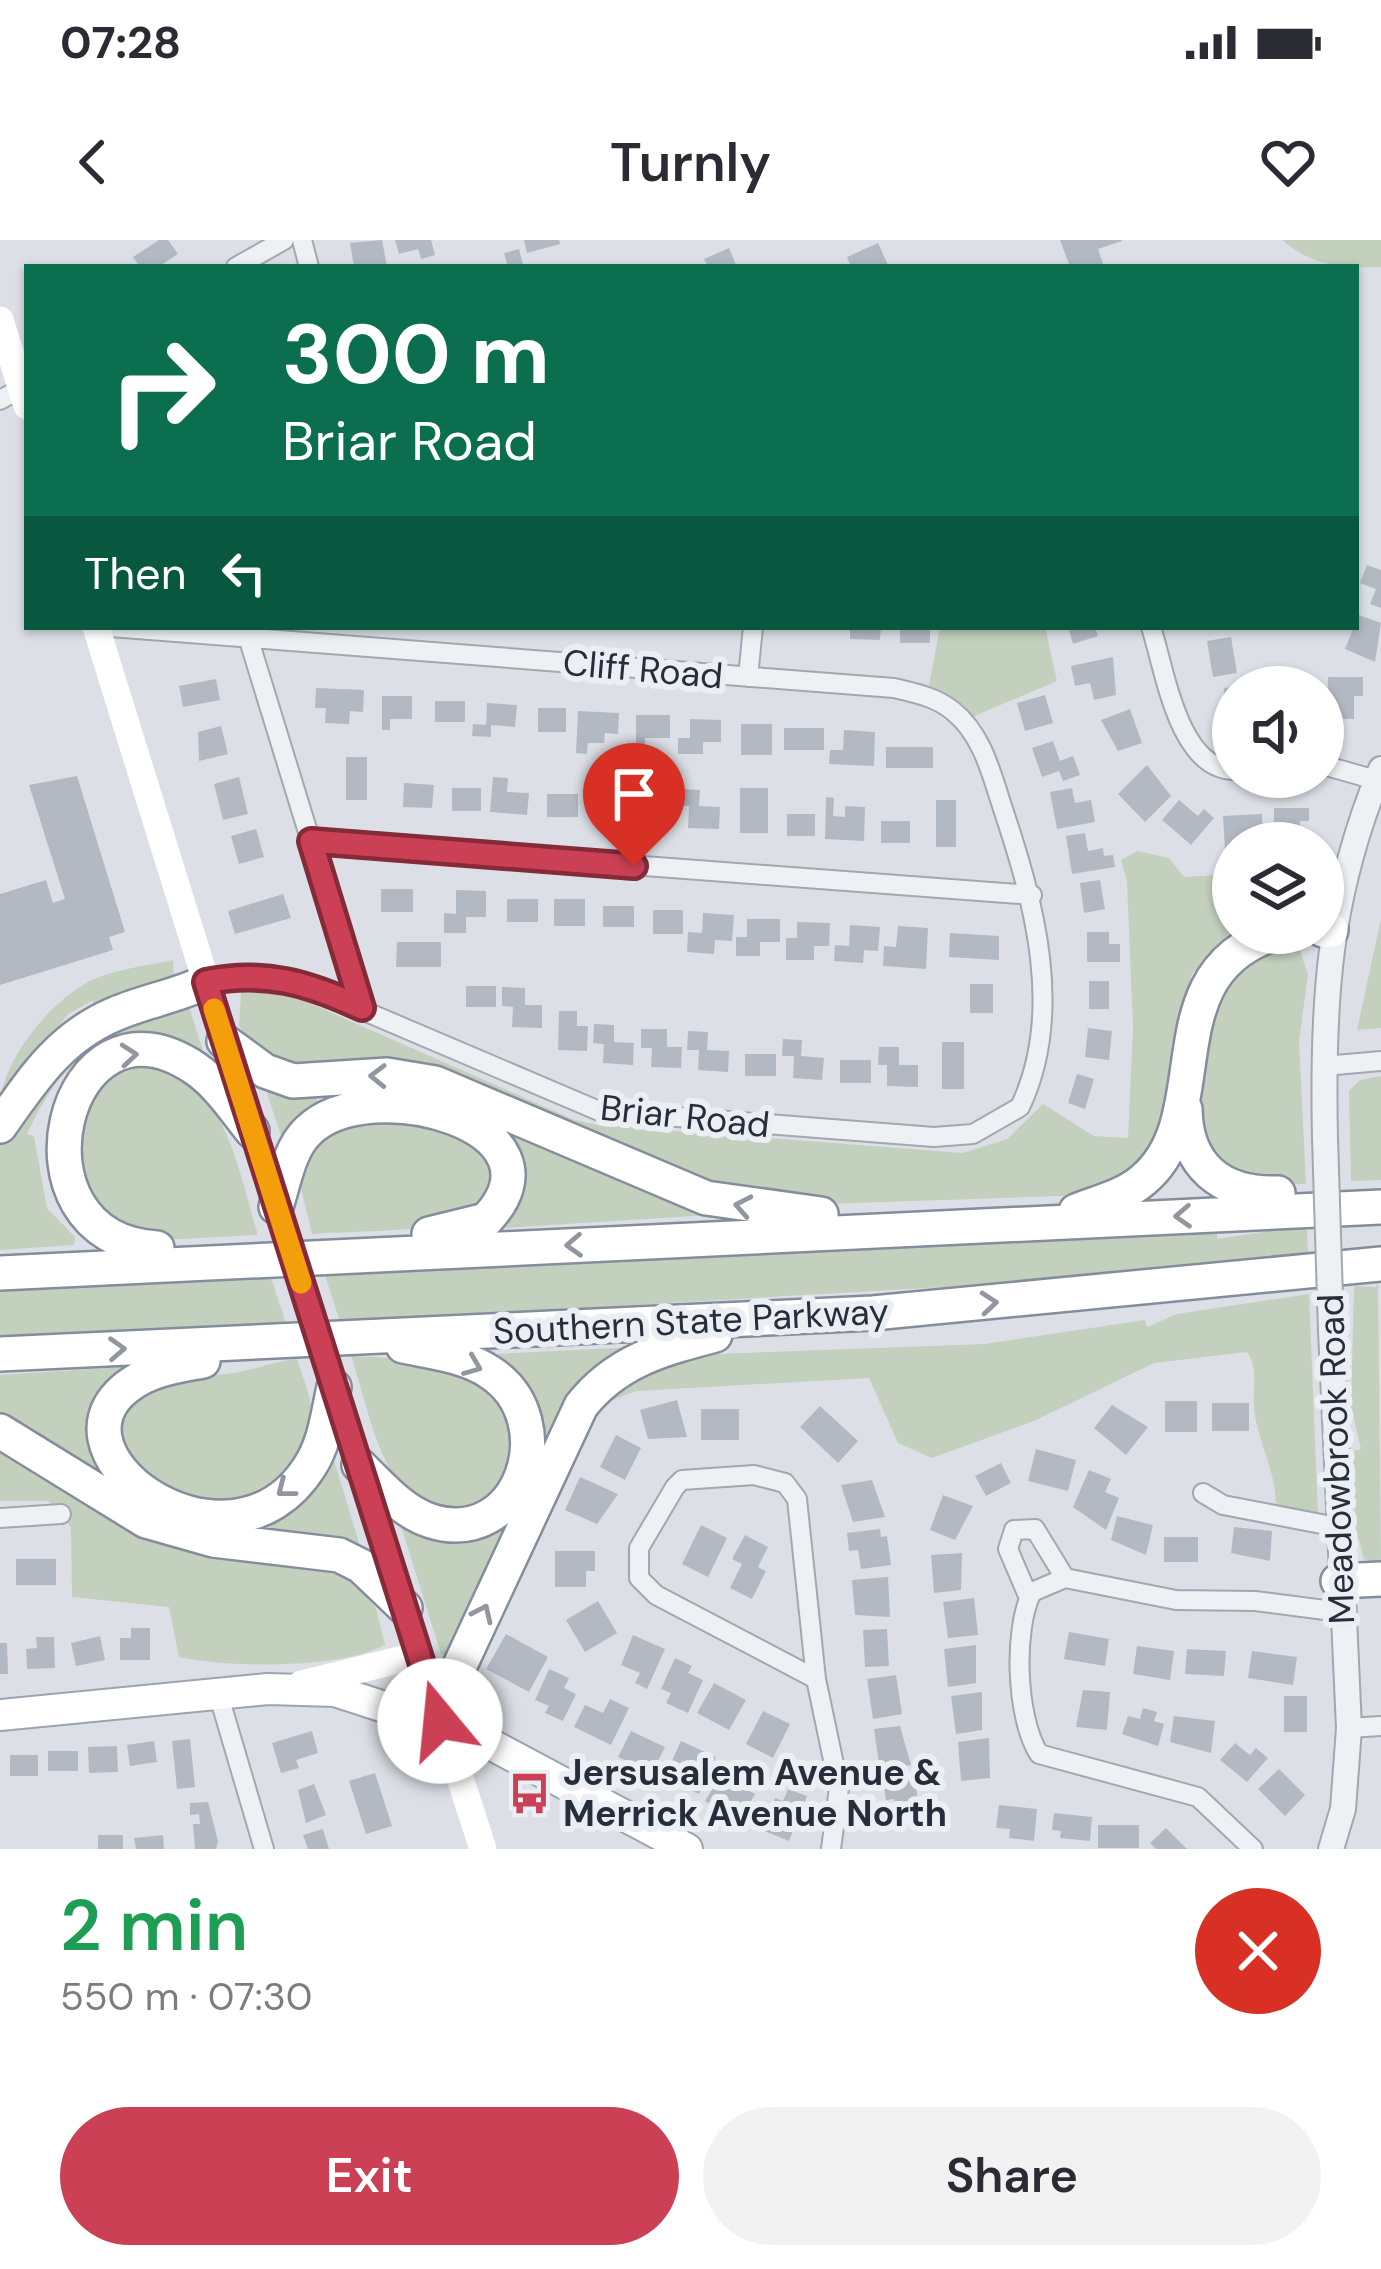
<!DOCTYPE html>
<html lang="en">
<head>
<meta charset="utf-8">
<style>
  :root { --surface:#fff; --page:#f2f2f3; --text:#2b2b33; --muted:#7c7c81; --accent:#cc4056 }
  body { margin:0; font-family:"DM Sans",sans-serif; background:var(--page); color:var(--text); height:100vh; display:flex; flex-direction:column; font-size:45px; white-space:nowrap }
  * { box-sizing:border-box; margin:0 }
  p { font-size:39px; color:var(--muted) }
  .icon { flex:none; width:66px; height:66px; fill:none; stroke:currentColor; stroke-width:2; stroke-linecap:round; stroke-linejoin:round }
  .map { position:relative; height:1609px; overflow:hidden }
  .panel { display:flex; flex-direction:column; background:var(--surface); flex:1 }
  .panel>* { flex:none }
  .top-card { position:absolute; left:24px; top:24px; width:1335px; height:366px; border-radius:0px; box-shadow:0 3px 9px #0004; background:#0b6e4f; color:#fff; overflow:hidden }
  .buttons { position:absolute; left:1212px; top:426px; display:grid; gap:24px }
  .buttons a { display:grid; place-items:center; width:132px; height:132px; border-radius:50%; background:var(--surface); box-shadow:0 3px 9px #0004; font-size:60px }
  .pin { position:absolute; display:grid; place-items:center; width:102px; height:102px; color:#fff; margin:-123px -51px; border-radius:50% 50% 50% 0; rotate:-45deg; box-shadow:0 0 12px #0007 }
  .pin .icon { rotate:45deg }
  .me { position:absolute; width:132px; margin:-66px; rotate:343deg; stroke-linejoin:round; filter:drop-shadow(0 0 9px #0008) }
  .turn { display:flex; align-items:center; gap:42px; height:252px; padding:0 60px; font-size:54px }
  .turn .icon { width:156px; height:156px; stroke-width:2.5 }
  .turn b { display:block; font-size:84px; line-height:102px }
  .then { display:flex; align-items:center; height:114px; padding:0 60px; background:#0003; gap:24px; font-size:45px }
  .round { display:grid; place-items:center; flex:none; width:126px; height:126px; border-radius:63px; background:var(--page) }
  .summary { display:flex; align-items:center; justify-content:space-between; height:204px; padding:0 60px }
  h1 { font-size:72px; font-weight:600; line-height:90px; color:#1e9e55 }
  .primary-button { display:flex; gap:24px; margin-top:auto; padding:24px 60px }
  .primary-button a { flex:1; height:138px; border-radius:72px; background:var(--accent); color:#fff; font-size:48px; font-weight:600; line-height:138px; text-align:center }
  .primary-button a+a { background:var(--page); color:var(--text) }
  .status { display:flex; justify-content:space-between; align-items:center; height:84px; padding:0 60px; background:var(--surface); direction:ltr }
  .status svg { height:33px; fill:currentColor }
  header { display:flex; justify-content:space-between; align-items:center; height:156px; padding:0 60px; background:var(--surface); font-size:54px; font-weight:600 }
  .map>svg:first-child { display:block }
  .green { fill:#c2d0bd }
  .building { fill:#b3b9c3 }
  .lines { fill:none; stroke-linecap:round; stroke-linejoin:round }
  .minor-casing { stroke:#a2a7b0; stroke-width:22 }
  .tertiary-casing { stroke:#a2a7b0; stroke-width:28 }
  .primary-casing { stroke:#9ba4b1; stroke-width:34 }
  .motorway-casing { stroke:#848d9c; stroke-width:38 }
  .minor { stroke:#eef1f4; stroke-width:18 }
  .tertiary { stroke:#eef1f4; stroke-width:24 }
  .secondary { stroke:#fff; stroke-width:27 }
  .primary { stroke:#fff; stroke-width:30 }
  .motorway { stroke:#fff; stroke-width:33 }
  .tertiary-bridge-casing { stroke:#a2a7b0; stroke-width:28; stroke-linecap:butt }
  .tertiary-bridge { stroke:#eef1f4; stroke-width:24 }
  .secondary-bridge { stroke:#fff; stroke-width:27 }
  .oneway { stroke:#92969e }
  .route-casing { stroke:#852a38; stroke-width:30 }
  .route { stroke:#cc4056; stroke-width:21 }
  .slow { stroke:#f59e0b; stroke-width:21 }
  .labels { text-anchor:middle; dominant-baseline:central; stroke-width:12; stroke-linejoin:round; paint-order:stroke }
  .street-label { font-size:36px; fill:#262e3c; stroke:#ebeff4 }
  .poi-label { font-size:36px; font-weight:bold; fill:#262e3c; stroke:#ebeff4; text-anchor:start }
</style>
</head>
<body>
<div class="status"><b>07:28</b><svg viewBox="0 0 49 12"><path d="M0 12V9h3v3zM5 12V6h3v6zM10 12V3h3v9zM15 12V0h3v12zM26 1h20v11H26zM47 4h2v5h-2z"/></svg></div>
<header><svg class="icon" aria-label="back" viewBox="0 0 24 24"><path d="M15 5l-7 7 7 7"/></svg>Turnly<svg class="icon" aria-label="heart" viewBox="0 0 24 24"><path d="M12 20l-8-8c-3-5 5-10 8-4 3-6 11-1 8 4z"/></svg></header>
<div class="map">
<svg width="1381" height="1609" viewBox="0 0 1381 1609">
  <rect width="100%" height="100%" fill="#dce0e6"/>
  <path class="green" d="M1282 0H1381V27C1343 29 1312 26 1282 0Z
    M940 387H1045L1057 441 963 481 927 456Z
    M1137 611 1169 618 1184 637 1233 634V693H1243L1220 703 1192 734 1172 801 1161 897 1143 928 1089 955 825 964 687 942 447 836 295 831 260 812 239 786 241 753 273 747 575 880 598 885 963 913 1007 899 1043 864 1094 896 1128 898 1133 787 1127 641 1121 620Z
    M1381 679V788L1357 790Z
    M1284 703 1300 710 1308 735 1299 801 1306 944 1250 945 1219 933 1192 871 1195 825 1234 729Z
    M173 720 174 741 98 771 92 761 68 774 0 866C0 823 51 760 90 741 114 729 147 726 173 720Z
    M183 763 189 767 209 829 176 809 172 801C88 800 63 819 27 894L34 896 47 968 75 997 74 1005 0 1010V898L98 790Z
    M120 821C134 821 155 818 167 823 226 851 241 939 258 995L143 1001 80 972 77 845Z
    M1381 836V940L1351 941 1349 851 1360 840Z
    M264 844 403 858H316L319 870 283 902Z
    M341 880 434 881 491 917C492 937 493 955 479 971 460 993 345 991 312 994L299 940 311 899Z
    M503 880 725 974 487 989Z
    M1307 985 1308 1017 1298 1018 961 1046 340 1082 324 1032 1217 991V999Z
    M271 1038 287 1086 0 1099V1051Z
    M1378 1042 1381 1325 1364 1319 1355 1286 1353 1211 1361 1209 1351 1166 1354 1046 1376 1047Z
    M1309 1054 1318 1274 1276 1267C1276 1232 1259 1204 1254 1170 1252 1151 1259 1128 1247 1112L1154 1123 1034 1181 932 1218 898 1203 869 1138 636 1151 587 1170 660 1116 985 1104 1145 1080 1147 1087 1177 1074Z
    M636 1107 569 1170 560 1168 539 1224 489 1122 493 1114Z
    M351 1116C413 1118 452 1121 506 1155L521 1220 478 1270C383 1284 375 1187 351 1116Z
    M297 1119C302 1136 311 1156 312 1173 315 1228 238 1285 186 1265 163 1256 139 1230 118 1215 114 1130 168 1141 233 1133 255 1130 274 1121 297 1119Z
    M123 1127 127 1138 105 1233 99 1237 0 1180V1135Z
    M0 1202 114 1281 171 1300 341 1326 376 1368 385 1405C341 1429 228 1428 179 1417L169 1367 72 1357 71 1287 48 1261H0Z
    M332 1214 364 1319 252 1296 249 1281Z
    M397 1273 503 1281 492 1294 508 1283 514 1286 452 1417 441 1414Z"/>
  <path class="building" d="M159 0H168L178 14 158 27H140L133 17Z
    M382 0 387 27H354L350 3Z
    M395 0H431L435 15 421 19 418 9 399 14Z
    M524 0H559L560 4 527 13Z
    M1060 0H1122V1L1098 9 1104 27H1070Z
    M878 3 889 27H851L847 17Z
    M729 8 737 27H708L704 19Z
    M519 9 523 25 508 27 504 13Z
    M1367 325 1381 330V368L1370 364 1376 349 1360 343Z
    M1359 375 1381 383 1375 422 1345 409Z
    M850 387H881L880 400 850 399Z
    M900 387H930V403H900Z
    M1068 387H1095L1098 396 1073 404Z
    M1231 397 1237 433 1213 437 1207 401Z
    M1113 417 1116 455 1094 460 1090 443 1075 446 1071 426Z
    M1328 437H1363V456H1354V479H1327Z
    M216 439 220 460 183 467 179 446Z
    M1233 447V485L1227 486 1224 448Z
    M316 448 364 450 363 472 350 471 349 484 325 483 326 468H315Z
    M1045 455 1053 483 1025 491 1017 463Z
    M382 456H412V479H390V490H382Z
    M435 461H465V482H435Z
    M487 463 517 465 515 487 491 485V497L472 496 473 484 486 485Z
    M538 468H566V492H538Z
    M1130 469 1142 503 1118 511 1101 480Z
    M578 471 619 473 618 494 605 493 604 503H588L587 514 576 513Z
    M636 475H670V498H645V513H636Z
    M690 479 721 480V502H703V514H678V498H690Z
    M741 484H772V515H741Z
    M221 486 228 514 199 521 198 492Z
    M784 488H824V510H784Z
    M844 490 875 492 874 526 829 524 830 510H843Z
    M1053 501 1060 521 1073 516 1080 535 1063 541 1059 531 1042 537 1032 508Z
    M886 507H933V528H886Z
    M346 517H367V560H346Z
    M1147 525 1171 556 1145 582 1118 554Z
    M77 536 125 692 109 697 113 710 0 745V654L46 640 53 663 65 659 29 545Z
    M239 537 248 574 223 580 214 544Z
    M493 537 508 538 507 552 529 553 527 575 490 572Z
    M404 543 434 545 432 568 403 567Z
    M593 545H617V558H624V581H593Z
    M452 548H481V571H452Z
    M635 548H659V563H671L670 584 641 583Z
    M740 548H768V593H740Z
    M1072 548 1075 563 1091 560 1095 582 1057 589 1050 552Z
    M680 549 700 550 699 566 720 567 719 589 688 588 689 566H680Z
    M547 554H578V577H547Z
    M826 557 834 558 833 576 845 577V566L865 567 864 601 825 599Z
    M936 560H956V607H936Z
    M1179 560 1198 576 1204 569 1214 578 1191 605 1162 580Z
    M1274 568H1309V581H1300V603H1274Z
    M787 574H815V596H787Z
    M1262 574 1263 599 1236 601 1233 610H1225L1223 576Z
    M881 581H910V603H881Z
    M256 589 264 617 239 624 231 596Z
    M1085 593 1088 611 1103 608 1104 616 1113 615 1115 627 1072 634 1066 596Z
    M1100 640 1105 669 1084 673 1080 643Z
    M381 649H413V672H381Z
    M456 650 486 651V677H466V693H444V673L456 674Z
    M283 654 291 678 235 694 228 671Z
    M507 659H538V682H507Z
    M554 659H585V686H554Z
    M603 666H634V687H603Z
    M653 670H683V694H653Z
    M703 673 734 675 732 701 715 700 714 714 687 712 688 692 702 693Z
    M747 679H780V702H760V716H736V697H747Z
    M797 682 830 683 829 706H814V720H786V698H797Z
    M850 685 880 687 878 711 864 710 863 723 834 721 835 705 849 706Z
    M898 686 928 688 926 729 883 726 884 706 896 707Z
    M1087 692H1109V704H1120V722H1087Z
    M950 693 999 696V720L949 717Z
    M397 702H441V727H396Z
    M1089 741H1109V769H1089Z
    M970 744H993V773H970Z
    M466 746H496V767H466Z
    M502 747 525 748V765H542V788L512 787 513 767 502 766Z
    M559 771H577V786H588L587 811 558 810Z
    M594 784 614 785V802L634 803 633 825 603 823 604 804 593 803Z
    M1088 788 1112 791 1109 820 1085 817Z
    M641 789H667V807H682L681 828 651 827 652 808H641Z
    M688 791 708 792 707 810 729 811 728 832 698 830 699 810H687Z
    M783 799 802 800 801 816 824 818 822 840 793 838 794 816H782Z
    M942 802H964V849H942Z
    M879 807H899V825H918V847L887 846V825H878Z
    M745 814H776V836H745Z
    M840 820H871V843H840Z
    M1077 834 1094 839 1085 869 1068 863Z
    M677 1160 687 1197 648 1199 640 1170Z
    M1165 1161H1197V1192H1165Z
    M1212 1163H1249V1191H1212Z
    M1112 1165 1148 1187 1126 1215 1094 1188Z
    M820 1166 858 1201 838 1223 800 1187Z
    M701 1169H739V1200H701Z
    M616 1195 641 1208 625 1240 600 1227Z
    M1036 1209 1076 1220 1068 1251 1028 1241Z
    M1001 1223 1011 1243 986 1256 975 1236Z
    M1089 1230 1111 1239 1105 1252 1119 1258 1106 1290 1073 1267Z
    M580 1237 618 1254 597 1284 565 1270Z
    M872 1240 885 1277 853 1282 841 1245Z
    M943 1255 973 1266 955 1300 930 1290Z
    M1117 1276 1153 1285 1146 1315 1111 1300Z
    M701 1285 727 1298 708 1337 682 1324Z
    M1234 1287 1272 1291 1270 1321 1231 1313Z
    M880 1289 881 1297 887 1296 891 1325 861 1329 858 1310 849 1311 847 1293Z
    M745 1295 768 1307 758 1327 766 1331 752 1359 730 1348 742 1324 732 1319Z
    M1164 1297H1198V1322H1164Z
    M555 1311H595V1331H586V1347H555Z
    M962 1313 961 1350 934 1353 931 1315Z
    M16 1319H56V1345H16Z
    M888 1337 890 1377 855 1375 852 1340Z
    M974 1358 978 1395 948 1398 943 1362Z
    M598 1361 617 1393 585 1412 566 1380Z
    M131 1388H150V1420H120V1398H131Z
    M887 1389 889 1426 865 1427 863 1390Z
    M1069 1392 1109 1399 1105 1426 1064 1419Z
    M506 1394 548 1417 529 1452 486 1429Z
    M633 1395 665 1409 647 1449 635 1443 640 1433 621 1425Z
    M100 1396 105 1420 76 1426 71 1403Z
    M36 1397H54L55 1428 27 1429 26 1409 37 1408Z
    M0 1403H7L8 1434H0Z
    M976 1405V1443L948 1447 944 1409Z
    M1137 1406 1174 1411 1170 1440 1133 1434Z
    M1187 1409 1226 1411 1224 1436 1185 1434Z
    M1252 1411 1297 1417 1293 1445 1248 1438Z
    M675 1418 692 1426 688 1433 703 1440 688 1473 666 1463 671 1453 661 1449Z
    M549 1429 569 1438 564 1448 576 1454 563 1481 545 1473 549 1466 535 1460Z
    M896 1435 902 1474 873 1479 867 1439Z
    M714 1443 746 1460 729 1490 697 1473Z
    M1083 1450 1110 1452 1107 1490 1076 1487Z
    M982 1452V1490L956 1494 951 1456Z
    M1284 1456H1307V1492H1284Z
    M610 1459 629 1468 611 1505 574 1487 585 1465 603 1473Z
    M1143 1468 1157 1472 1154 1481 1164 1484 1158 1506 1122 1494 1128 1476 1140 1479Z
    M763 1471 790 1484 773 1518 746 1504Z
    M1174 1476 1215 1481 1211 1513 1170 1502Z
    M900 1486 911 1525 880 1530 874 1489Z
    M312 1491 318 1513 296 1520 299 1528 281 1533 272 1503Z
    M631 1491 665 1507 652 1533 618 1517Z
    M989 1498 990 1538 961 1541 958 1502Z
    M190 1499 195 1547 177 1549 172 1501Z
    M154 1501 157 1522 130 1526 127 1505Z
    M681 1501 716 1517 699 1554 664 1538Z
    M1235 1503 1250 1515 1256 1508 1268 1518 1247 1542 1220 1520Z
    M117 1506 118 1532 89 1533 88 1507Z
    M48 1511H78V1531H48Z
    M10 1515H38V1536H10Z
    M1279 1529 1305 1555 1285 1576 1258 1549Z
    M375 1533 392 1586 366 1594 349 1541Z
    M721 1535 755 1554 740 1581 705 1561Z
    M915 1538 918 1561 925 1560 926 1572 896 1576 894 1559 886 1560 883 1542Z
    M314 1544 326 1575 306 1583 298 1550Z
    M788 1549 807 1556 789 1601 762 1590 775 1558 783 1561Z
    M208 1562 218 1601 216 1609H195L193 1584H200L199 1574 190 1575V1563Z
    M999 1565 1037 1569 1034 1601 1009 1598 1010 1589 996 1588Z
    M1054 1573 1092 1577 1090 1601 1060 1598 1061 1591 1052 1590Z
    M1098 1585H1139V1608H1098Z
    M1166 1588 1187 1609H1156L1150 1603Z
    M323 1589 329 1609H308L303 1595Z
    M98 1595H123V1609H98Z
    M163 1595 164 1609H136L134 1598Z"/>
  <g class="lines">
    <defs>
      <path id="minor" d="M302 0 309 27
        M236 27 284 0
        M0 160 27 145
        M111 387 894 448C915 453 936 457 953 471 983 495 992 536 1003 569 1034 662 1065 773 1020 867L973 894 934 897 599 871 289 739 259 734 206 742
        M1151 387C1165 430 1178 528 1233 530
        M248 397 362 768
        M748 437 753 387
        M1323 525 1376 540
        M311 601 1032 655
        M1324 826 1381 821
        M754 1235 785 1243 797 1259 816 1439 656 1355 639 1338V1308L675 1247 682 1240Z
        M1203 1253 1223 1265 1337 1287
        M0 1278 61 1274
        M1029 1358 1008 1309 1014 1290 1035 1289 1065 1338
        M816 1439 839 1548 831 1609
        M218 1453 264 1609
        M1349 1488 1381 1486
        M1253 1609 1198 1557 1039 1514C1016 1478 1013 1389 1032 1352L1065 1338 1176 1360 1255 1361 1340 1372"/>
      <path id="tertiary" d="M1325 898C1322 761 1328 657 1381 529
        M1331 1090 1349 1488 1343 1569 1331 1609"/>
      <path id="primary" d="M0 1475 268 1449 335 1451 477 1497 687 1609"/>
      <path id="motorway" d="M1323 690H1331
        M224 801 265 831 293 841 387 835 435 843 706 958 821 974
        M1185 869C1186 926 1221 955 1278 953
        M0 886C33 839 60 797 115 774 145 761 177 756 206 742
        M276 967C284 942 289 909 308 891 370 830 575 887 486 980L429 994
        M1076 971C1098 962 1125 956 1143 940 1220 876 1149 733 1276 693
        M157 1008C0 999 62 737 196 829 218 844 235 870 252 891
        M0 1033 1381 967
        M0 1114 873 1073 1381 1024
        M203 1121C182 1125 160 1128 141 1138 20 1203 228 1357 310 1226 325 1203 328 1174 334 1147
        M0 1191 146 1281 213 1300 339 1315 361 1326 405 1368
        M359 1225C380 1245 402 1272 431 1281 521 1309 563 1181 491 1133 467 1116 432 1112 403 1106
        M1338 1341 1381 1339
        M439 1481 455 1436 581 1166C616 1121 662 1109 715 1095"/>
    </defs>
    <use href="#minor" class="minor-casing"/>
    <use href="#tertiary" class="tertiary-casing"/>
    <use href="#primary" class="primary-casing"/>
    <use href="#motorway" class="motorway-casing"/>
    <use href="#minor" class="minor"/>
    <use href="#tertiary" class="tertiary"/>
    <path class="secondary" d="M0 80 27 166
      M96 387 276 967
      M334 1147 483 1609
      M301 1444 419 1415"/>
    <use href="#primary" class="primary"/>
    <use href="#motorway" class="motorway"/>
    <defs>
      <path id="tertiary-bridge" d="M1325 898 1331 1090"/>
    </defs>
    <use href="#tertiary-bridge" class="tertiary-bridge-casing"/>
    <use href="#tertiary-bridge" class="tertiary-bridge"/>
    <path class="secondary-bridge" d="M276 967 334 1147"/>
  </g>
  <defs><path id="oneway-chevron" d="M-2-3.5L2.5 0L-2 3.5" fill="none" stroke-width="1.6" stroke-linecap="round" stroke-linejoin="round" transform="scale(3)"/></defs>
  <g class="oneway">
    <use href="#oneway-chevron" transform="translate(129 815) rotate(-5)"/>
    <use href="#oneway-chevron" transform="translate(378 836) rotate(-179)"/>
    <use href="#oneway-chevron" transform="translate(743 966) rotate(-169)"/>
    <use href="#oneway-chevron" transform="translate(1183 976) rotate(177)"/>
    <use href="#oneway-chevron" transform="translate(574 1005) rotate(177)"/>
    <use href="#oneway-chevron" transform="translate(989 1063) rotate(-5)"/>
    <use href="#oneway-chevron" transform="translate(117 1109) rotate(-3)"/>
    <use href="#oneway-chevron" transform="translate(473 1126) rotate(22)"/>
    <use href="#oneway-chevron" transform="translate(285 1249) rotate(142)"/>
    <use href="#oneway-chevron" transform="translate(483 1373) rotate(-65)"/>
  </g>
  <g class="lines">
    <defs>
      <path id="route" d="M440 1481 206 742C265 730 308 743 362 768L311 601 634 626"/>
    </defs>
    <use href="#route" class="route-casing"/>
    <use href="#route" class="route"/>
    <path class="slow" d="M214 769 301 1043"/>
  </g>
  <defs>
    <symbol id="bus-bare" viewBox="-9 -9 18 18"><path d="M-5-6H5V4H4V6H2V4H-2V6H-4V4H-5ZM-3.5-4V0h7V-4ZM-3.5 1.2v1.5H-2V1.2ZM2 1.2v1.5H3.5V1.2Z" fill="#cc4056" stroke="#ebeff4" stroke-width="2.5" paint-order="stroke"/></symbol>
  </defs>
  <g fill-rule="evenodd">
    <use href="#bus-bare" x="500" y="1524" width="59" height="59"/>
  </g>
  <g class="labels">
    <g class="street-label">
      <text transform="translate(643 429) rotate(5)">Cliff Road</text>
      <text transform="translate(685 876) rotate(6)">Briar Road</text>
      <text transform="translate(691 1081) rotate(-3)">Southern State Parkway</text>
      <text transform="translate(1336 1219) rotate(-92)">Meadowbrook Road</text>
    </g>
    <g class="poi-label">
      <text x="563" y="1532">Jersusalem Avenue &amp;<tspan x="563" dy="41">Merrick Avenue North</tspan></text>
    </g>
  </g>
</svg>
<div class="buttons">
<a><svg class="icon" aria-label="sound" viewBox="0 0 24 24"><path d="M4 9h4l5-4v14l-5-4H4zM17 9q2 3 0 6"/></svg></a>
<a><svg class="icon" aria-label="layers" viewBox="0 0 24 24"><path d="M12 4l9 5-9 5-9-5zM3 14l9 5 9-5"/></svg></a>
</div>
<div class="pin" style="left:634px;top:626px;background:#d93025"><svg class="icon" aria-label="arrive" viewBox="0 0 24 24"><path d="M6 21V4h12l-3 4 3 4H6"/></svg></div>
<svg class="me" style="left:440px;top:1481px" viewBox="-20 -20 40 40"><circle r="19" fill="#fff"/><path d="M0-13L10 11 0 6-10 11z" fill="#cc4056"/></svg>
<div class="top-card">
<div class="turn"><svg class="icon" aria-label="right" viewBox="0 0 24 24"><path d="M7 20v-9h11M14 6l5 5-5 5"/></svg><div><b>300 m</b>Briar Road</div></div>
<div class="then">Then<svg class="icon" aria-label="left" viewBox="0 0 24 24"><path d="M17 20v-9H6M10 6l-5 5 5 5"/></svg></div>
</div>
</div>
<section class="panel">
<div class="summary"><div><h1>2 min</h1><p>550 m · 07:30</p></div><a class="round" style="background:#d93025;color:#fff"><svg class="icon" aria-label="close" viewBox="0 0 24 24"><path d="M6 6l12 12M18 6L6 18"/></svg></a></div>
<div class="primary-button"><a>Exit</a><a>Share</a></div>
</section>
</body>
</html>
